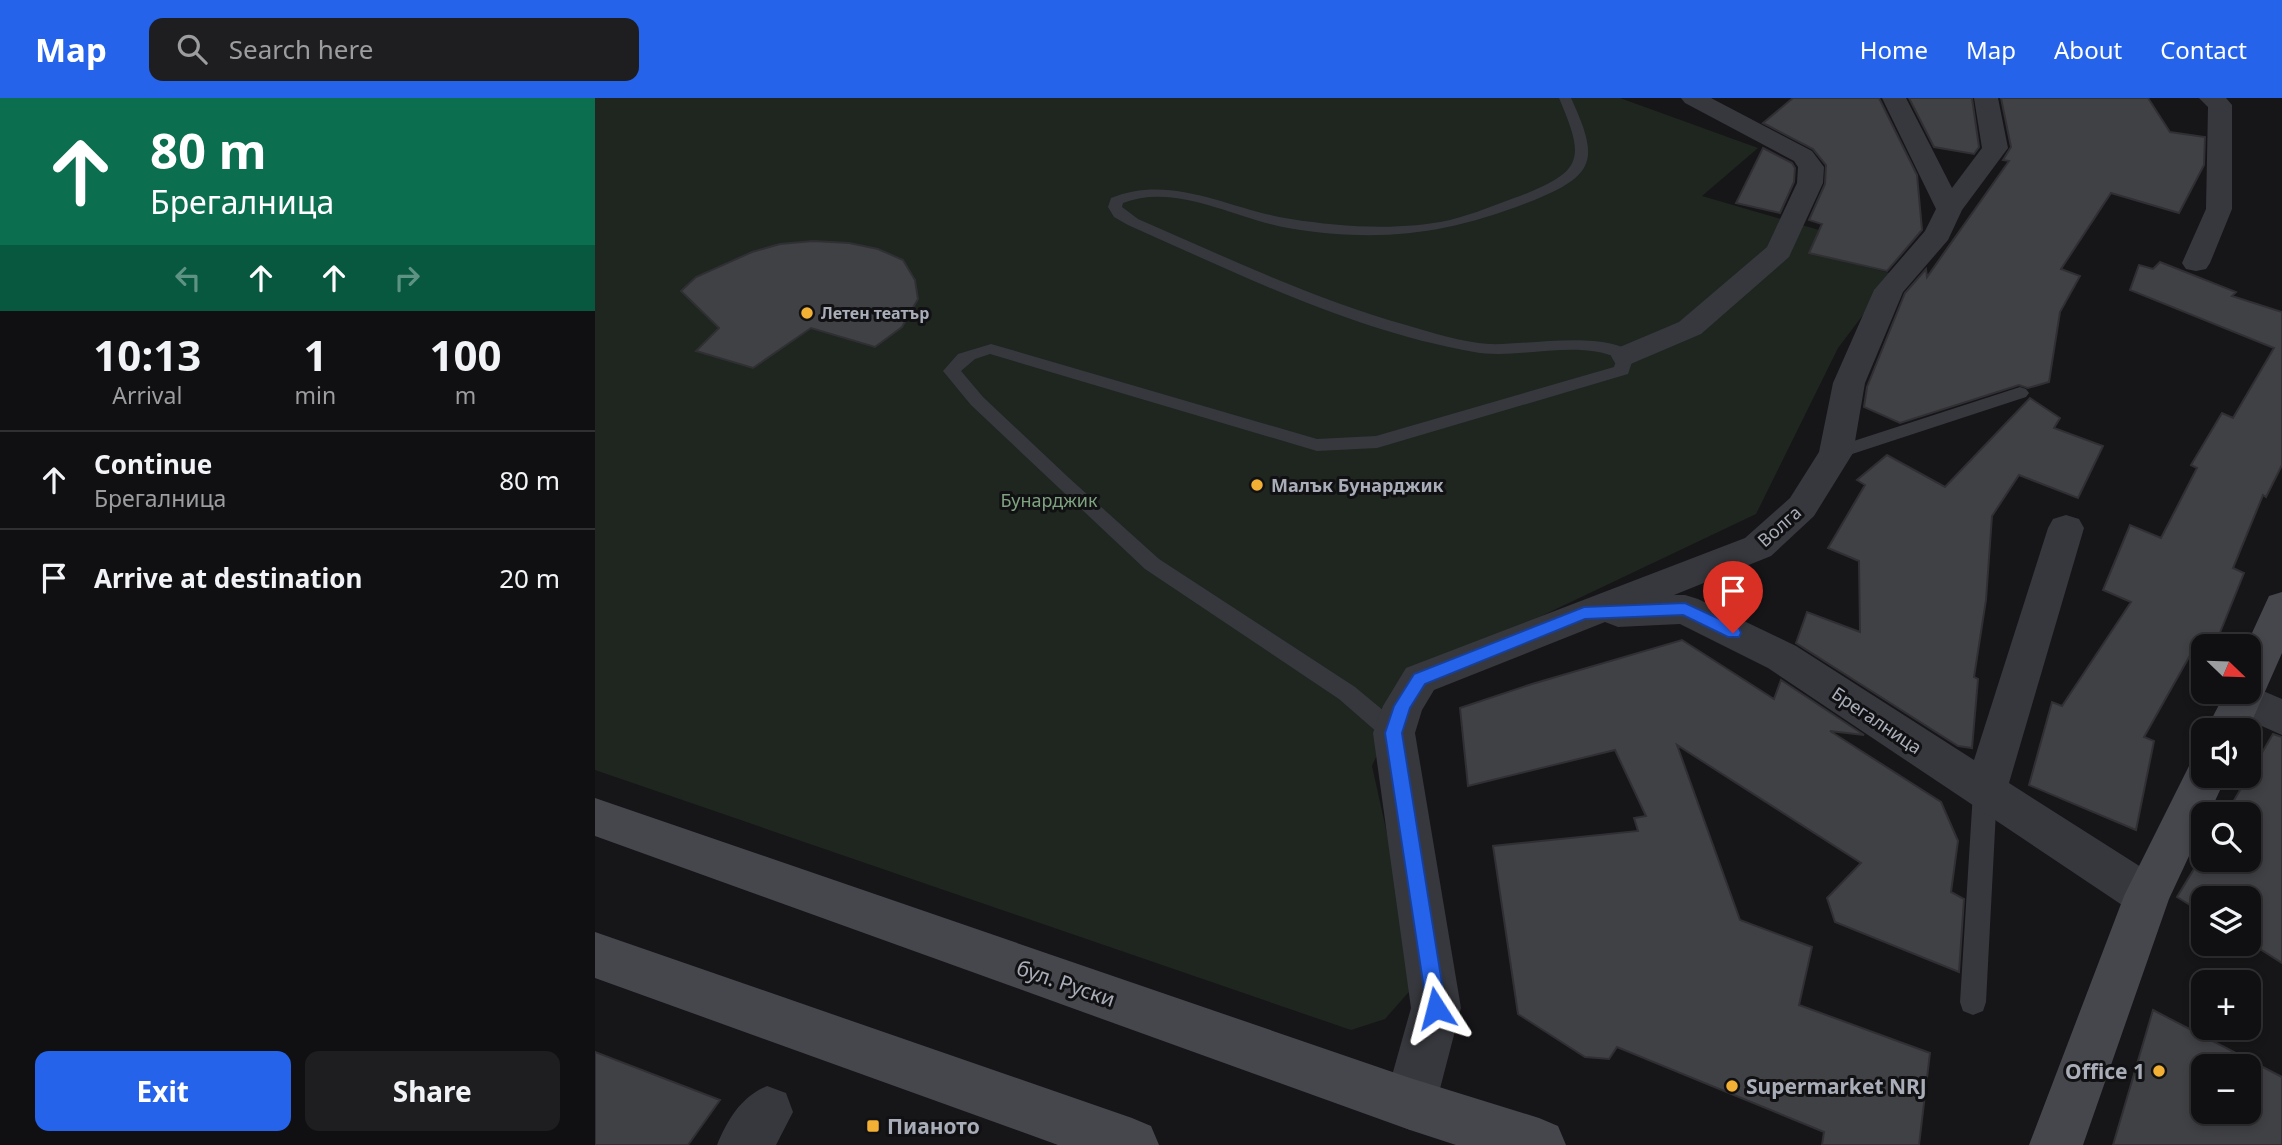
<!DOCTYPE html>
<html lang="en">
<head>
<meta charset="utf-8">
<style>
  :root { --surface:#101012; --page:#1e1e20; --text:#f1f3f6; --muted:#9c9d9f; --line:#303032; --accent:#2563eb }
  body { margin:0; font-family:"Noto Sans",sans-serif; background:var(--page); color:var(--text); height:100vh; display:flex; flex-direction:column; font-size:26px; white-space:nowrap }
  * { box-sizing:border-box; margin:0 }
  p { font-size:23px; color:var(--muted) }
  .icon { flex:none; width:38px; height:38px; fill:none; stroke:currentColor; stroke-width:2; stroke-linecap:round; stroke-linejoin:round }
  .map { position:relative; flex:1; overflow:hidden }
  .sheet { display:flex; flex-direction:column; background:var(--surface); width:595px }
  .sheet>* { flex:none }
  .top-card { background:#0b6e4f; color:#fff; overflow:hidden }
  .needle { width:46px; rotate:113deg }
  .tools { position:absolute; left:1596px; top:536px; display:grid; gap:14px }
  .tools a { display:grid; place-items:center; width:70px; height:70px; border-radius:14px; background:var(--surface); box-shadow:0 4px 10px #0003,0 0 0 2px var(--line); font-size:35px }
  .pin { position:absolute; display:grid; place-items:center; width:60px; height:60px; color:#fff; margin:-72px -30px; border-radius:50% 50% 50% 0; rotate:-45deg; box-shadow:0 0 7px #0007 }
  .pin .icon { rotate:45deg }
  .me { position:absolute; width:77px; margin:-38px; rotate:351deg; stroke-linejoin:round; filter:drop-shadow(0 0 5px #0008) }
  .turn { display:flex; align-items:center; gap:24px; height:147px; padding:0 35px; font-size:32px }
  .turn .icon { width:91px; height:91px; stroke-width:2.5 }
  .turn b { display:block; font-size:49px; line-height:60px }
  .lanes { display:flex; align-items:center; height:66px; padding:0 35px; background:#0003; justify-content:center; gap:35px; direction:ltr }
  .lanes .off { opacity:.35 }
  .eta { display:flex; justify-content:space-evenly; align-items:center; height:119px; text-align:center }
  .eta b { font-size:42px; font-weight:700; line-height:49px }
  .button { display:flex; gap:14px; margin-top:auto; padding:14px 35px }
  .button a { flex:1; height:80px; border-radius:14px; background:var(--accent); color:#fff; font-size:28px; font-weight:700; line-height:80px; text-align:center }
  .button a+a { background:var(--page); color:var(--text) }
  ul { padding:0; list-style:none }
  li { display:flex; align-items:center; gap:21px; height:98px; padding:0 35px; border-top:2px solid var(--line) }
  li div { flex:1 }
  li b { display:block; font-size:26px }
  li em { font-style:normal }
  header { display:flex; align-items:center; gap:42px; box-sizing:border-box; height:98px; padding:0 35px; background:var(--accent); color:#fff }
  header strong { font-size:33px }
  nav { display:flex; gap:38px; margin-inline-start:auto; font-size:24px }
  .search { width:490px; height:63px; background:var(--page); display:flex; align-items:center; gap:18px; box-sizing:border-box; padding:0 24px; border-radius:14px; color:var(--muted); font-size:26px }
  main { display:flex; flex:1; min-height:0 }
  .map>svg:first-child { display:block }
  .green { fill:#1e261f }
  .building { fill:#404145; stroke:#303034; stroke-width:2; fill-rule:evenodd }
  .lines { fill:none; stroke-linecap:round; stroke-linejoin:round }
  .lane { fill:#37383d; fill-rule:evenodd }
  .street { fill:#37383d; fill-rule:evenodd }
  .secondary { fill:#45474d; fill-rule:evenodd }
  .route { fill:#2563eb; stroke:#184099; stroke-width:2 }
  .poi-dot { fill:#f2b134; stroke:#111113; stroke-width:2.5 }
  .labels { text-anchor:middle; dominant-baseline:central; stroke-width:6; stroke-linejoin:round; paint-order:stroke }
  .far-poi-label { font-size:16px; font-weight:bold; fill:#a8adb8; stroke:#111113; text-anchor:start }
  .poi-label { font-size:18px; font-weight:bold; fill:#a8adb8; stroke:#111113; text-anchor:start }
  .park-label { font-size:18px; fill:#7fa381; stroke:#111113 }
  .street-label { font-size:18px; fill:#a8adb8; stroke:#111113 }
  .near-street-label { font-size:21px; fill:#a8adb8; stroke:#111113 }
  .near-poi-label { font-size:21px; font-weight:bold; fill:#a8adb8; stroke:#111113; text-anchor:start }
</style>
</head>
<body>
<header>
<strong>Map</strong>
<div class="search"><svg class="icon" aria-label="search" viewBox="0 0 24 24"><circle cx="10" cy="10" r="6"/><path d="M15 15l6 6"/></svg>Search here</div>
<nav><a>Home</a><a>Map</a><a>About</a><a>Contact</a></nav>
</header>
<main>
<section class="sheet">
<div class="top-card">
<div class="turn"><svg class="icon" aria-label="ahead" viewBox="0 0 24 24"><path d="M12 20V5M6 11l6-6 6 6"/></svg><div><b>80 m</b>Брегалница</div></div>
<div class="lanes"><svg class="icon off" aria-label="left" viewBox="0 0 24 24"><path d="M17 20v-9H6M10 6l-5 5 5 5"/></svg><svg class="icon" aria-label="ahead" viewBox="0 0 24 24"><path d="M12 20V5M6 11l6-6 6 6"/></svg><svg class="icon" aria-label="ahead" viewBox="0 0 24 24"><path d="M12 20V5M6 11l6-6 6 6"/></svg><svg class="icon off" aria-label="right" viewBox="0 0 24 24"><path d="M7 20v-9h11M14 6l5 5-5 5"/></svg></div>
</div>
<div class="eta">
<div><b>10:13</b><p>Arrival</p></div>
<div><b>1</b><p>min</p></div>
<div><b>100</b><p>m</p></div>
</div>
<ul>
<li><svg class="icon" aria-label="ahead" viewBox="0 0 24 24"><path d="M12 20V5M6 11l6-6 6 6"/></svg><div><b>Continue</b><p>Брегалница</p></div><em>80 m</em></li>
<li><svg class="icon" aria-label="arrive" viewBox="0 0 24 24"><path d="M6 21V4h12l-3 4 3 4H6"/></svg><div><b>Arrive at destination</b></div><em>20 m</em></li>
</ul>
<div class="button"><a>Exit</a><a>Share</a></div>
</section>
<div class="map">
<svg width="1687" height="1047" viewBox="0 0 1687 1047">
  <rect width="100%" height="100%" fill="#161618"/>
  <path class="green" d="M0 0H1025L1163 50 1107 98 1224 132 1215 155 1299 176 1243 250 1161 416 816 580 777 668 805 794 820 887 790 921 756 932 0 672Z"/>
  <path class="building" d="M1198 0H1284L1322 77 1327 132 1292 173 1214 155 1227 126 1214 122 1230 86 1231 67 1218 51 1168 25Z
    M1314 0H1377L1384 49 1379 56 1339 49Z
    M1406 0H1553L1575 34 1610 39 1609 67 1584 115 1516 95 1466 171 1485 178 1465 214 1454 284 1433 290 1424 287 1305 325 1269 309 1272 289 1310 195 1331 171 1332 179 1414 63 1408 62 1416 49Z
    M1168 50 1197 65 1200 70 1199 84 1185 115 1141 105Z
    M218 143 254 145 283 151 308 162 320 182 323 201 307 229 280 249 216 230 158 270 101 253 124 230 86 193 101 179 157 154 185 146Z
    M1565 164 1641 194 1637 198 1687 214V367L1671 399 1668 397 1638 470 1649 475 1622 542 1607 536 1549 639 1559 643 1541 732 1434 687 1457 604 1467 608 1536 504 1508 492 1535 427 1566 440 1602 370 1596 367 1627 315 1638 320 1679 250 1535 192 1544 167 1558 171Z
    M1435 300 1465 320 1459 330 1508 348 1483 400 1424 377 1397 418 1391 502 1379 579 1383 581 1377 650 1363 648 1201 545 1212 514 1265 534 1264 463 1233 450 1270 387 1262 382 1292 357 1350 389Z
    M1087 542 1179 601 1186 582 1269 637 1235 633 1346 704 1363 743 1356 794 1369 801 1364 874 1240 824 1232 800 1266 765 1082 647 1145 822 1217 849 1204 907 1335 955 1324 1047H1227L1229 1034 1022 949 1014 961 990 959 923 916 898 748 1043 733 1039 720 1051 718 1020 652 873 688 865 610 937 586Z
    M1678 636 1687 639V865L1654 844V800H1608V815L1582 799 1608 756V761H1654V716H1631Z
    M1558 912 1687 979V1047H1518ZM1608 968H1654V1013H1608Z
    M0 954 125 1002 93 1047H0Z"/>
  <g class="lines">
    <path class="lane" d="M964 0H976C1004 61 1002 77 937 103 851 137 784 145 693 130 641 121 580 84 528 105L527 109 543 121C631 159 718 201 811 227 838 235 866 244 894 246 928 248 1017 230 1039 258L1033 276 782 350 722 353 395 256 380 261 366 273 388 299 474 380 564 461 760 589 807 628 810 635 807 642 799 644 791 642 744 601 550 471 376 307 348 273 363 256 396 246 722 341 781 338 1019 269 1022 260C982 241 923 262 879 254 758 233 644 176 533 127L519 119 513 109 516 100C577 75 635 112 696 121 746 129 805 133 855 122 879 116 902 106 925 98 989 73 990 61 964 0Z
      M1425 289 1431 291 1434 295 1431 299 1248 359H1234L1232 355 1234 351Z
      M1390 684 1398 687 1402 694 1391 904 1388 913 1378 917 1368 913 1365 904 1378 694 1382 687Z"/>
    <path class="street" d="M1086 0H1116L1217 53 1229 69 1228 85 1194 159 1106 236 1031 268 1020 265 1016 258 1020 251 1084 224 1172 149 1202 85 1203 69 1199 63 1090 5Z
      M1287 0H1311L1357 90 1387 50 1379 0H1403L1413 50 1367 112 1353 142 1308 194 1270 285 1258 355 1219 418 1176 458 1079 497H1090L1103 501 1201 548 1379 662 1453 430 1458 421 1471 417 1484 421 1489 430 1414 685 1568 783 1575 798 1568 813 1552 819 1536 813 1173 570 1085 526 1023 529 1010 524 839 592 827 612 820 635 866 910 841 1006 833 1024 815 1032 797 1024 789 1006 816 910 778 635 788 608 811 570 1150 440 1195 400 1224 354 1238 285 1279 192 1330 133 1341 111Z
      M1604 0H1631L1637 7V111L1615 165 1611 171 1601 173 1591 171 1587 165 1611 111 1613 9Z
      M1654 587 1687 601V637L1633 613 1627 601 1631 593H1654Z
      M172 988 191 995 198 1014 181 1047H122C133 1021 146 999 172 988Z"/>
    <path class="secondary" d="M1687 494V555L1653 632H1611L1631 593H1654V548H1651L1674 498Z
      M1608 660V677H1632L1614 716H1608V728L1574 801 1488 1047H1434L1529 798 1596 664Z
      M0 700 815 980 944 1020 963 1028 971 1047H861L815 1032 0 738Z
      M0 834 537 1020 556 1028 564 1047H463L0 880Z"/>
  </g>
  <path class="route" d="M1090 505 1144 530 1146 535 1144 539H1133L1088 517 990 521 830 586 815 610 807 635 851 910 848 917 841 920 833 917 790 635 799 608 819 576 989 509Z"/>
  <g class="poi-dot">
    <circle cx="212" cy="215" r="7"/>
    <circle cx="662" cy="387" r="7"/>
    <circle cx="1564" cy="973" r="7"/>
    <circle cx="1137" cy="988" r="7"/>
    <rect x="271" y="1021" width="14" height="14" rx="3.5"/>
  </g>
  <g class="labels">
    <g class="far-poi-label">
      <text x="226" y="215">Летен театър</text>
    </g>
    <g class="poi-label">
      <text x="676" y="387">Малък Бунарджик</text>
    </g>
    <g class="park-label">
      <text x="454" y="402">Бунарджик</text>
    </g>
    <g class="street-label">
      <text transform="translate(1184 428) rotate(-42)">Волга</text>
      <text transform="translate(1282 622) rotate(34)">Брегалница</text>
    </g>
    <g class="near-street-label">
      <text transform="translate(471 885) rotate(19)">бул. Руски</text>
    </g>
    <g class="near-poi-label">
      <text x="1550" y="973" text-anchor="end">Office 1</text>
      <text x="1151" y="988">Supermarket NRJ</text>
      <text x="292" y="1028">Пианото</text>
    </g>
  </g>
</svg>
<div class="tools">
<a><svg class="needle" viewBox="-14 -14 28 28"><path d="M0-13l5 13h-10z" fill="#e53935"/><path d="M0 13l5-13h-10z" fill="#9c9d9f"/></svg></a>
<a><svg class="icon" aria-label="sound" viewBox="0 0 24 24"><path d="M4 9h4l5-4v14l-5-4H4zM17 9q2 3 0 6"/></svg></a>
<a><svg class="icon" aria-label="search" viewBox="0 0 24 24"><circle cx="10" cy="10" r="6"/><path d="M15 15l6 6"/></svg></a>
<a><svg class="icon" aria-label="layers" viewBox="0 0 24 24"><path d="M12 4l9 5-9 5-9-5zM3 14l9 5 9-5"/></svg></a>
<a>+</a>
<a>−</a>
</div>
<div class="pin" style="left:1138px;top:535px;background:#d93025"><svg class="icon" aria-label="arrive" viewBox="0 0 24 24"><path d="M6 21V4h12l-3 4 3 4H6"/></svg></div>
<svg class="me" style="left:841px;top:910px" viewBox="-20 -20 40 40"><path d="M0-17L14 15 0 8-14 15z" fill="#2563eb" stroke="#fff" stroke-width="4"/></svg>
</div>
</main>
</body>
</html>
